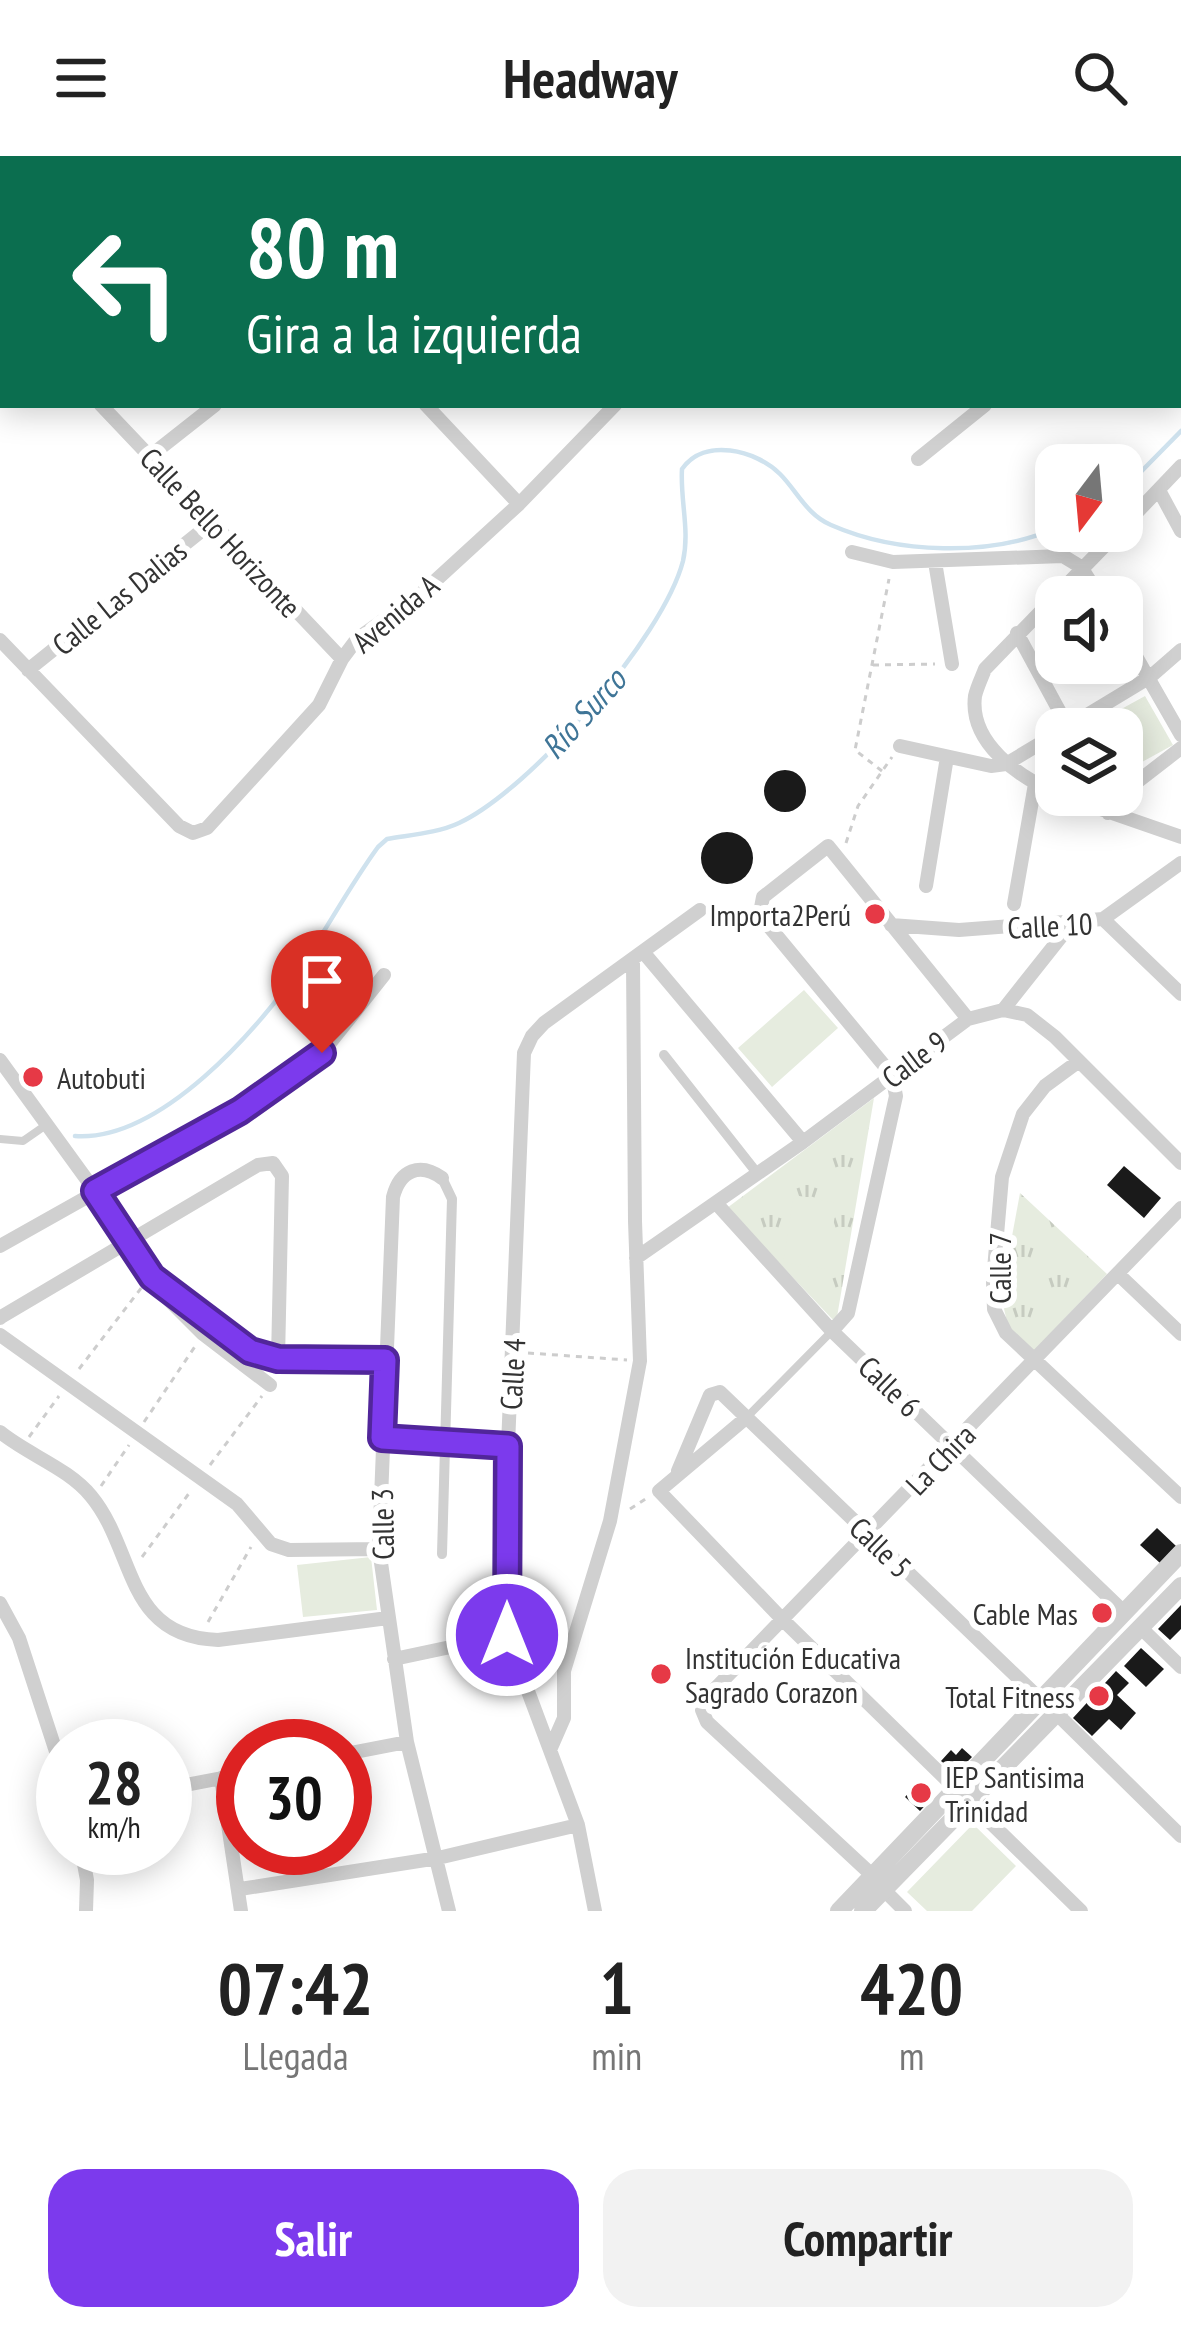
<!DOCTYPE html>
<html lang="es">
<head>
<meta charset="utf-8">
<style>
  :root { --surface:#fff; --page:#f2f2f2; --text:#222; --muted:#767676; --accent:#7c3aed }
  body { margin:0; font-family:"PT Sans Narrow",sans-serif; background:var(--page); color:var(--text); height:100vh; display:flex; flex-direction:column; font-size:45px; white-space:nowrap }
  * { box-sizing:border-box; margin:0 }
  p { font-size:39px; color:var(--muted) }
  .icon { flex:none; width:66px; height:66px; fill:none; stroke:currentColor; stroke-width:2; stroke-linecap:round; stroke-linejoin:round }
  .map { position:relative; height:1755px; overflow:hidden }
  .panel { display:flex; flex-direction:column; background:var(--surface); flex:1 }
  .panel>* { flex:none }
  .top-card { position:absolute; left:0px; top:0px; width:1182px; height:252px; box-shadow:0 6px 30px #0003; background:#0b6e4f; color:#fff; overflow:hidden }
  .needle { width:78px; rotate:196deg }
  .tools { position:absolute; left:1035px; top:288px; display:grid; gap:24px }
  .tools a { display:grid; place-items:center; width:108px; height:108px; border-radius:24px; background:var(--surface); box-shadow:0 6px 30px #0003; font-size:60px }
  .speed { position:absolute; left:36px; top:1563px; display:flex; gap:24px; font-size:60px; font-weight:700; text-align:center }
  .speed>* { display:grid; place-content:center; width:156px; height:156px; border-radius:50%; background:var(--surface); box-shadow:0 6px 30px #0003; line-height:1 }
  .speed small { font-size:30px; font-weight:400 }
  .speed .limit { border:18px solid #d22; background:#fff; color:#111 }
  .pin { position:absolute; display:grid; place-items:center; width:102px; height:102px; color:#fff; margin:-123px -51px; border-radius:50% 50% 50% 0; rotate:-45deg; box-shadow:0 0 12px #0007 }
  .pin .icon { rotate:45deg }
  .me { position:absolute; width:132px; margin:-66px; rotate:0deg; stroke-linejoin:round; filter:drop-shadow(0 0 9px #0008) }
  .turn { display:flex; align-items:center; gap:42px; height:252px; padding:0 48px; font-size:54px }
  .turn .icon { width:156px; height:156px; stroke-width:2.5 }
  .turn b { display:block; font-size:84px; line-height:102px }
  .eta { display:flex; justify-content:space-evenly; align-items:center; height:204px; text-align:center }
  .eta b { font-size:72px; font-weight:600; line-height:84px }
  .action { display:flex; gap:24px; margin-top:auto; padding:24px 48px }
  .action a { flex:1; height:138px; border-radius:36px; background:var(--accent); color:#fff; font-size:48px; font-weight:600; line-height:138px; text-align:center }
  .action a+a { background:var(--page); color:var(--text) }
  header { display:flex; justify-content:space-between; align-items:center; height:156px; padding:0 48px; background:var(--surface); font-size:54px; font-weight:600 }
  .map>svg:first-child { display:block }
  .grass { fill:url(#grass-tufts) }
  .garden { fill:#e6ecdf }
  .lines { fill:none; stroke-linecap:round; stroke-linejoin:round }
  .stream { stroke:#cfe2ee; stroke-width:4.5 }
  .building { fill:#1a1a1a }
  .path { stroke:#cdcdcd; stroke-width:3; stroke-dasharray:6 6; stroke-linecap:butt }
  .service { stroke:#d0d0d0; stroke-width:8 }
  .pedestrian { stroke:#d0d0d0; stroke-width:10 }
  .minor { stroke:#d0d0d0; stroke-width:14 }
  .tertiary { stroke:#d0d0d0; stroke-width:18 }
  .route-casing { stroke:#51269a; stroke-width:30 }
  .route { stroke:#7c3aed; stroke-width:21 }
  .poi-dot { fill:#e63946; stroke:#fff; stroke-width:4.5 }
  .labels { text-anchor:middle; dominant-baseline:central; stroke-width:12; stroke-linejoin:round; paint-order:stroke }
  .street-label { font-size:30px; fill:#333; stroke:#fff }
  .poi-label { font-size:30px; fill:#333; stroke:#fff; text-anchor:end }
  .water-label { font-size:33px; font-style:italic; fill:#3f7597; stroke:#fff }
</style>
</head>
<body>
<header><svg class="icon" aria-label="menu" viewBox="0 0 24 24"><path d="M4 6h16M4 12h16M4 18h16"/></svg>Headway<svg class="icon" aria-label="search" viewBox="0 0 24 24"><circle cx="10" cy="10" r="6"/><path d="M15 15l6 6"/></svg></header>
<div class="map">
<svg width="1181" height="1755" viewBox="0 0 1181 1755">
  <defs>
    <pattern id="grass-tufts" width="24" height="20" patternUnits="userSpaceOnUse" patternTransform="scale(3)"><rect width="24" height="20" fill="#e6ecdf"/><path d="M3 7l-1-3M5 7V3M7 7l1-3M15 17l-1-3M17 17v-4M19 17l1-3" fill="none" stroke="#c6cbc0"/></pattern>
  </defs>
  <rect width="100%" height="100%" fill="#fff"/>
  <path class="grass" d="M874 942 836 1167 727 1052Z
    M1020 1037 1107 1118 1031 1198 1008 1170 1001 1140Z"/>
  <path class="garden" d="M1145 540 1173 589 1122 617V573H1085Z
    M804 834 838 872 772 931 738 892Z
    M794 1039 837 1047 826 1113 783 1106Z
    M371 1401 377 1454 303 1461 297 1409Z
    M973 1668 1016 1710 972 1755H927L907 1736Z"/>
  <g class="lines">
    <path class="stream" d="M1122 335 1181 275
      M75 980C160 986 259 873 303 808 329 769 351 728 378 691L387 683C409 679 438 677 459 667 530 634 663 482 683 405 690 374 680 344 682 313 704 281 756 294 780 318 797 335 807 359 831 369 897 398 990 401 1056 372"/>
  </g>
  <path class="building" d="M764 635a21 21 0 1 1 42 0a21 21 0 1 1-42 0Z
    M701 702a26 26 0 1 1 52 0a26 26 0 1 1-52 0Z
    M1124 1010 1161 1042 1144 1062 1107 1029Z
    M1157 1372 1176 1390 1160 1407 1140 1389Z
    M1181 1449V1473L1170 1484 1158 1473Z
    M1141 1492 1164 1513 1146 1531 1124 1510Z
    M1116 1515 1129 1527 1117 1539 1136 1557 1121 1574 1109 1563 1092 1580 1073 1562Z
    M962 1592 972 1601 960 1613 952 1614 941 1605 951 1594 956 1599Z
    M922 1623 933 1634V1641L920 1655 905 1641Z"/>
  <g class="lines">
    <path class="path" d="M873 509 935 508
      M882 615 855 594 889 423
      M846 687 858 650 892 601
      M528 1197 627 1204
      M79 1213 142 1131
      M144 1266 196 1189
      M29 1281 59 1240
      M210 1309 262 1240
      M101 1330 129 1289
      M630 1353 647 1342
      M142 1401 190 1336
      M208 1466 251 1391"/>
    <path class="service" d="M0 983 23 985 46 969
      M279 1203 385 1204
      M747 1261 832 1175"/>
    <path class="pedestrian" d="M664 899 757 1017
      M442 1022 452 1043 442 1398"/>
    <path class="minor" d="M195 0 198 3
      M468 0 470 3
      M772 0 775 3
      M1072 0 1074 3
      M65 3 68 0
      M365 3 369 0
      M914 3 917 0
      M1179 31 1181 30
      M0 56 3 54
      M1179 138 1181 140
      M0 141 3 144
      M0 238 3 235
      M101 249 342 503
      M426 249 519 348
      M149 301 215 249
      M918 303 985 249
      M1160 336 1181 375
      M1122 372 1181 310
      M852 396 893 406 1063 400 1081 411 1100 441
      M935 406 952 508
      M1122 476 1181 579
      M1017 477 1068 571
      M0 484 179 670 193 677 207 672 319 549 342 503 357 483 423 436 519 348 615 249
      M28 514 210 368
      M1064 573 1150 521 1181 494
      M900 590 991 610 1006 608 1056 578
      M1056 637C1019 621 969 587 975 540 977 531 982 521 985 513L1119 375
      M1060 639 1181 681
      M1108 657 1128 633 1181 592
      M926 730 947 601
      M1014 748 1035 628
      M1103 763 1181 838
      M891 769 959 774 1103 763 1181 707
      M644 797 803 986
      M1003 854 1072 767
      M0 904 95 1035 152 1121 251 1195 278 1203 282 1020 273 1007 258 1009 1 1161 0 1162
      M1079 905 1045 930 1023 958 1002 1021 993 1125 994 1153 1006 1177 1181 1341
      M442 1022C420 1006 400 1014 393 1041L379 1393 407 1586 449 1755
      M716 1047 832 1175 1123 1455
      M0 1090 240 955 291 921 322 897 384 819
      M636 1102 803 986 968 863 1003 854 1027 859 1055 881 1181 1007
      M1118 1118 1181 1178
      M161 1136 203 1178 270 1229
      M832 1175 848 1157 896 940 892 919 767 768 760 757 763 741 828 690 968 863
      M0 1179 237 1348 271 1388 289 1394 379 1393
      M746 1262 659 1335 782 1463 1081 1755
      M0 1276C28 1299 68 1312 91 1340 136 1394 124 1481 218 1484L388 1462
      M382 1282 508 1290
      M678 1315 710 1239 720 1236 1039 1542
      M0 1447 19 1482 63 1617
      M1141 1472 1181 1511
      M394 1503 507 1479
      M1058 1559 1181 1680
      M550 1594 564 1562V1515L610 1365 640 1205 635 1065 633 805
      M345 1598 407 1586
      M221 1622 241 1755
      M165 1633 243 1618
      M81 1692 87 1724 86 1755
      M873 1720 707 1566 702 1554 707 1541 1181 1052
      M240 1733 438 1702 578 1669
      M884 1734 905 1755
      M595 1755 578 1669 507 1479 508 1290 524 897 532 880 544 867 700 754"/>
    <path class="tertiary" d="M839 1755 1181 1397
      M863 1755 1181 1430"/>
  </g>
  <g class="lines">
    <defs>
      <path id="route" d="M322 897 240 955 95 1035 152 1121 250 1195 278 1203 385 1204 382 1282 508 1290 507 1479"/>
    </defs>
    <use href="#route" class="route-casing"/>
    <use href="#route" class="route"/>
  </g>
  <g class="poi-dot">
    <circle cx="875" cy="758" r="12"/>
    <circle cx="33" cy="921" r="12"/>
    <circle cx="1102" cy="1457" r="12"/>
    <circle cx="661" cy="1518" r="12"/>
    <circle cx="1099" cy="1540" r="12"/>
    <circle cx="921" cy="1637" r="12"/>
  </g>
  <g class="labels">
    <g class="street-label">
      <text transform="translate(221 376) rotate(47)">Calle Bello Horizonte</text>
      <text transform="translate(119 441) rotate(-39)">Calle Las Dalias</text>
      <text transform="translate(395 457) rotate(-40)">Avenida A</text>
      <text transform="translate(1050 769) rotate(-3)">Calle 10</text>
      <text transform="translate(914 903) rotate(-37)">Calle 9</text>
      <text transform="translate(999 1112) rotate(-90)">Calle 7</text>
      <text transform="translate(512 1218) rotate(-87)">Calle 4</text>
      <text transform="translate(890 1230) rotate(44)">Calle 6</text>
      <text transform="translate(940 1303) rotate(-46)">La Chira</text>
      <text transform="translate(382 1368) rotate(-91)">Calle 3</text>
      <text transform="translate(881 1391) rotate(44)">Calle 5</text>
    </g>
    <g class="poi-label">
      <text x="851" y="758">Importa2Perú</text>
      <text x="57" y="921" text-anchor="start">Autobuti</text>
      <text x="1078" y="1457">Cable Mas</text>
      <text x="685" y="1501" text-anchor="start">Institución Educativa<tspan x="685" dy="34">Sagrado Corazon</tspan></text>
      <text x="1075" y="1540">Total Fitness</text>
      <text x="945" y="1620" text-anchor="start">IEP Santisima<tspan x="945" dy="34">Trinidad</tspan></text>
    </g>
    <g class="water-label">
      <text transform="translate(583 557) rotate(-48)">Río Surco</text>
    </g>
  </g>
</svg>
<div class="tools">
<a><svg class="needle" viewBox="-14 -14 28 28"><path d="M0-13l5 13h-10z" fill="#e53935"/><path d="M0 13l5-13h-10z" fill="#767676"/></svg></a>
<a><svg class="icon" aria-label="sound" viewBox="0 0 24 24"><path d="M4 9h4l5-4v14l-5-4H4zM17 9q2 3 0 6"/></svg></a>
<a><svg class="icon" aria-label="layers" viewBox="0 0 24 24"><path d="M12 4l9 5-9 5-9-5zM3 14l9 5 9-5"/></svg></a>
</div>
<div class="speed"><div>28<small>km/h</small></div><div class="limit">30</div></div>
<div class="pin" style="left:322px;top:897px;background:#d93025"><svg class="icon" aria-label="arrive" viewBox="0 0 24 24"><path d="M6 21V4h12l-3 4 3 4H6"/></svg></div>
<svg class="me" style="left:507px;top:1479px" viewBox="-20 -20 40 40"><circle r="17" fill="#7c3aed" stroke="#fff" stroke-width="3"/><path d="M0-11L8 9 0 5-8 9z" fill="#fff"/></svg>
<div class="top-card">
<div class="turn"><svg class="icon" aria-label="left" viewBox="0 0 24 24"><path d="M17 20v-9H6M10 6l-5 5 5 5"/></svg><div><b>80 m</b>Gira a la izquierda</div></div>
</div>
</div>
<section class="panel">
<div class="eta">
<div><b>07:42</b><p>Llegada</p></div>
<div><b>1</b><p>min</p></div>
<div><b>420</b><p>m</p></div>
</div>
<div class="action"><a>Salir</a><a>Compartir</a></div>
</section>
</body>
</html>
